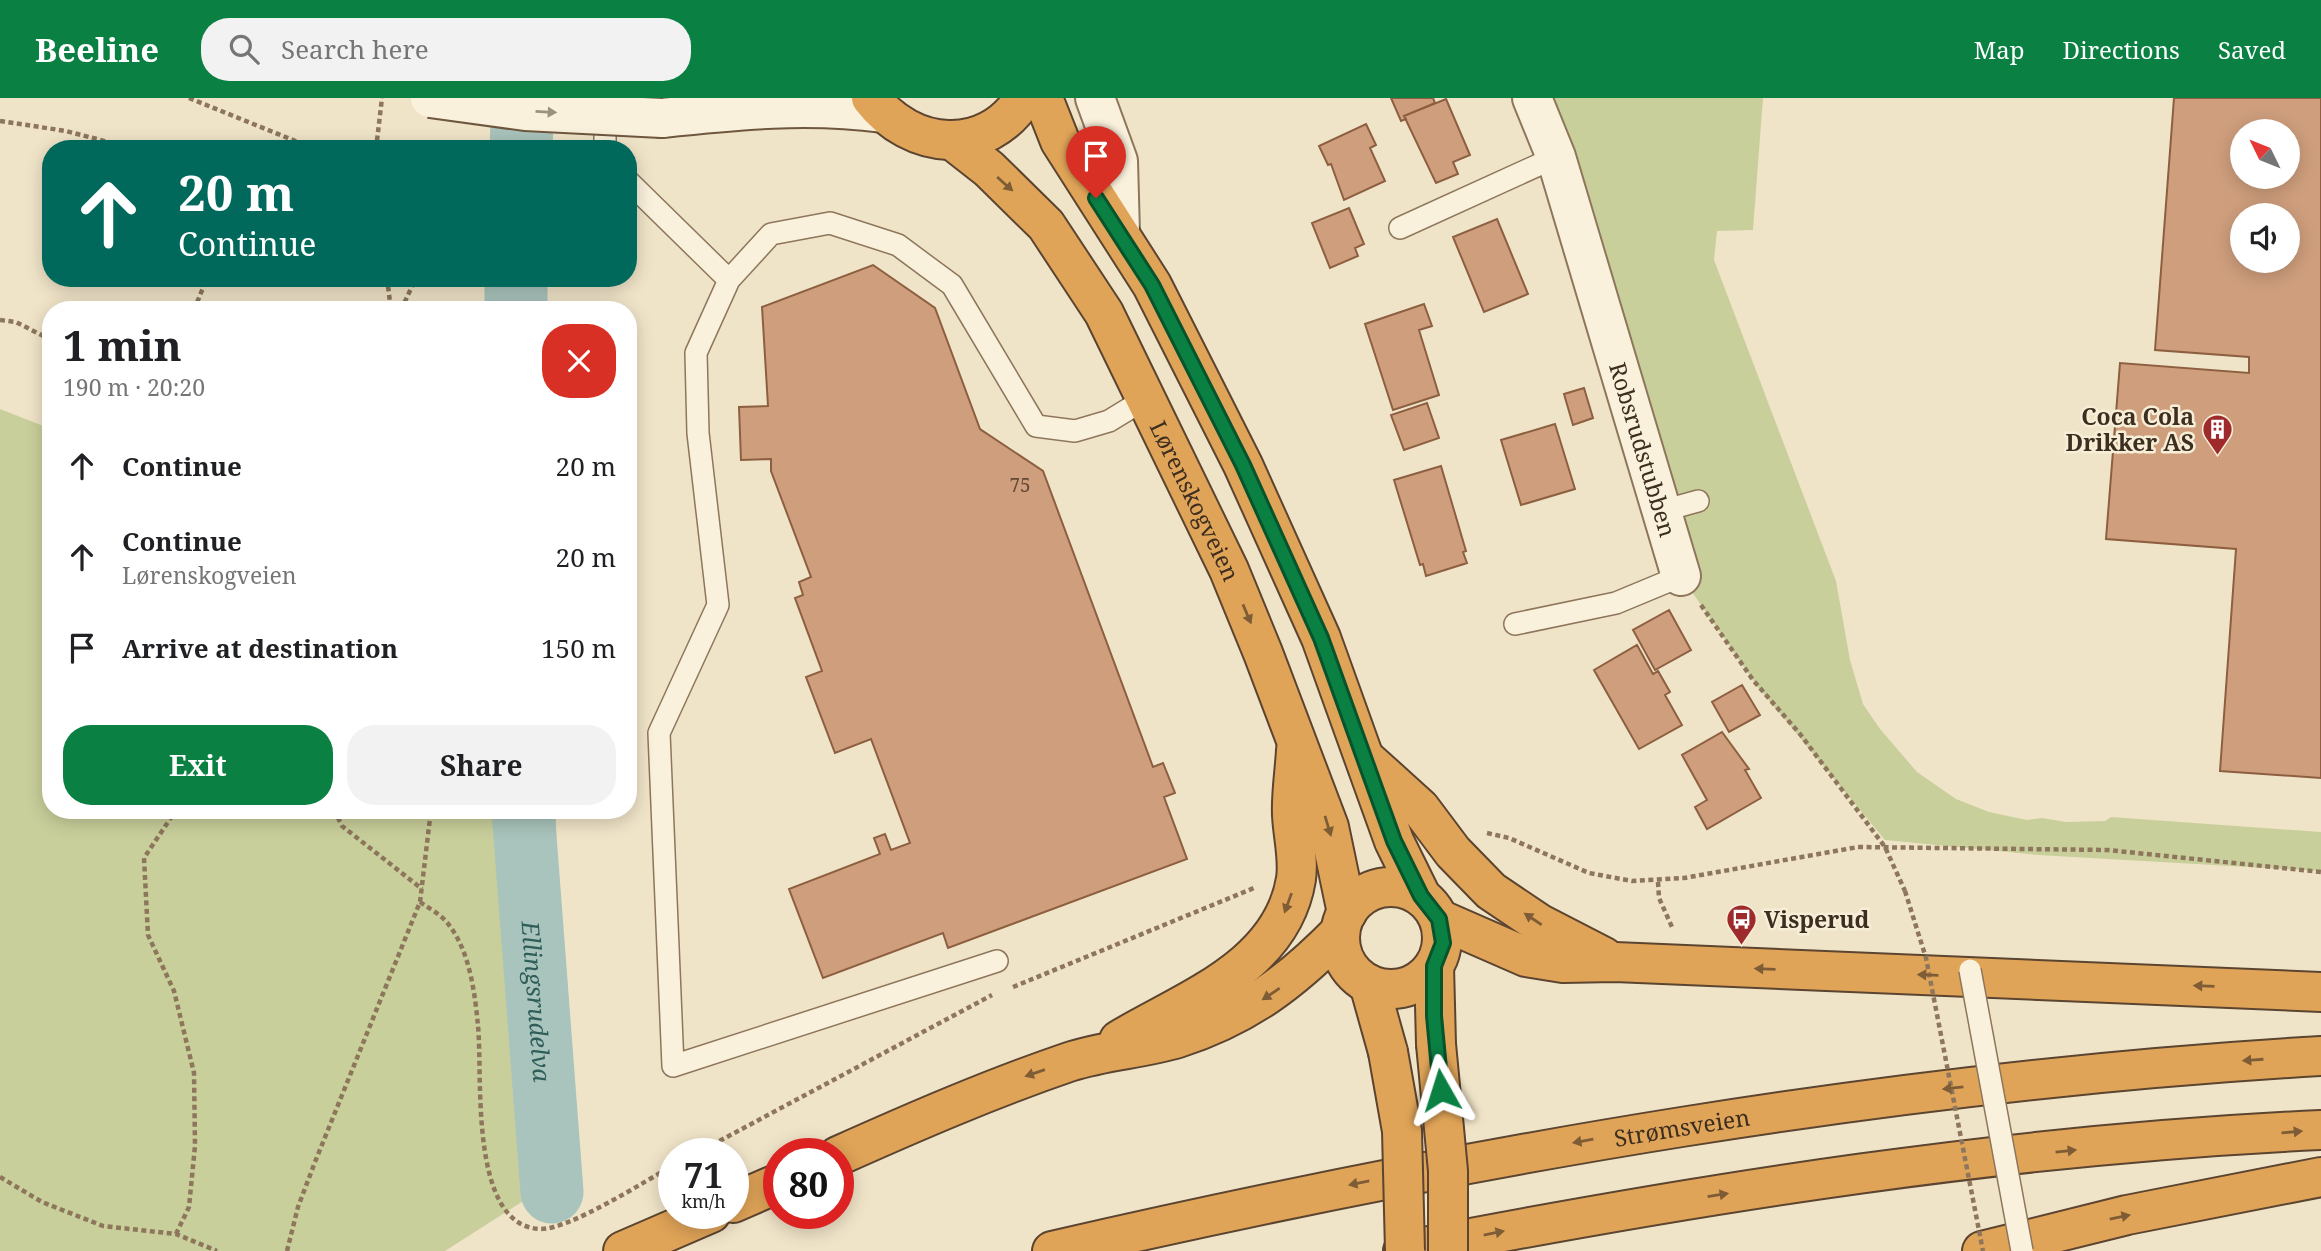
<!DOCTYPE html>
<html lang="en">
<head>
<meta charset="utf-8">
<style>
  :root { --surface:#fff; --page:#f2f2f2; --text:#202124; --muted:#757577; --accent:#0b8043 }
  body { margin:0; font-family:"Noto Serif",serif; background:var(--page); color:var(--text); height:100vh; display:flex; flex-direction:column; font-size:26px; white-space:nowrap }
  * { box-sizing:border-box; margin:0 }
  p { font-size:23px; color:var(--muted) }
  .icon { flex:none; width:38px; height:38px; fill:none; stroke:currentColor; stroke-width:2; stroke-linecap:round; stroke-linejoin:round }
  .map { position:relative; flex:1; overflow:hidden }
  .panel { position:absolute; left:42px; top:203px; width:595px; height:518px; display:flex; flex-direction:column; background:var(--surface); border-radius:28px; box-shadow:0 4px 18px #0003 }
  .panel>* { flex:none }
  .banner { position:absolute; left:42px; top:42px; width:595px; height:147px; border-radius:28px; box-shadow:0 4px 18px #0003; background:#00695c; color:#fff; overflow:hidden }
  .needle { width:46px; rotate:313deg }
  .controls { position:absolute; left:2230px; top:21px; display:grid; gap:14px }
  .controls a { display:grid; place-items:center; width:70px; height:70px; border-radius:50%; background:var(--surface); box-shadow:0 4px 18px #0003; font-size:35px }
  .speed { position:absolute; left:658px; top:1040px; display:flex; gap:14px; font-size:35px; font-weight:700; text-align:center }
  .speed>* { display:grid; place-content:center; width:91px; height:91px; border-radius:50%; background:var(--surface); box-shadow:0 4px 18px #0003; line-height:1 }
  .speed small { font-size:18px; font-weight:400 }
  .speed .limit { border:10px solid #d22; background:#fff; color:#111 }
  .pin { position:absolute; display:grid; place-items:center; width:60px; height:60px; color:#fff; margin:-72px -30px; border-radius:50% 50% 50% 0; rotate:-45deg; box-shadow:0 0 7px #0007 }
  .pin .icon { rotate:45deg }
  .me { position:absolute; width:77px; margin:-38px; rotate:354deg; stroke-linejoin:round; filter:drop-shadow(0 0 5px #0008) }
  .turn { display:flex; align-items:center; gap:24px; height:147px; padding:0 21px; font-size:32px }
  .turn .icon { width:91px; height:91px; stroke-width:2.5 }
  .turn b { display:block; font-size:49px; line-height:60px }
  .round { display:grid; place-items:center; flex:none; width:74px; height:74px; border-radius:28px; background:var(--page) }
  .headline { display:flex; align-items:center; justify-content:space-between; height:119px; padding:0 21px }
  h1 { font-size:42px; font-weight:700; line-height:52px }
  .primary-button { display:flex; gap:14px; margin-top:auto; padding:14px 21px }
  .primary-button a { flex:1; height:80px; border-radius:28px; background:var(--accent); color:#fff; font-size:28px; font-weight:700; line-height:80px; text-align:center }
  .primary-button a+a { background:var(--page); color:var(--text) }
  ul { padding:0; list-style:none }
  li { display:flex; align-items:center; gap:21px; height:91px; padding:0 21px }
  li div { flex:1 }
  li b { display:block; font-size:26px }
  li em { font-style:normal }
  header { display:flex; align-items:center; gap:42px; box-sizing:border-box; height:98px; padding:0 35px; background:var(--accent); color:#fff }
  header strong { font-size:33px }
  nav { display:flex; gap:38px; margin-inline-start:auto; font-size:24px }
  .search { width:490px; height:63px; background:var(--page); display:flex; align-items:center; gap:18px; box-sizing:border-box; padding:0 24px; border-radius:28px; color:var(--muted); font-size:26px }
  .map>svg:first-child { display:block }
  .green { fill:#c9cf9b }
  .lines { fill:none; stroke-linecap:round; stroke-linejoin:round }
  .river { stroke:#a9c4bc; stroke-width:63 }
  .building { fill:#cf9f7d; stroke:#8d5f41; stroke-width:2; fill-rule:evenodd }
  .lane-casing { stroke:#8d765c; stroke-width:24 }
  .street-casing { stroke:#8d765c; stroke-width:42 }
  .secondary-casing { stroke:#6f573f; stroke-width:42 }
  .highway-casing { stroke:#5b4430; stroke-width:42 }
  .path { stroke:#8d765c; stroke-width:4.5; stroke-dasharray:5 3.5; stroke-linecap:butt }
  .lane { stroke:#faf1dc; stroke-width:21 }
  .street { stroke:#faf1dc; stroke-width:38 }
  .secondary { stroke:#faf1dc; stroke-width:38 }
  .highway { stroke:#e0a458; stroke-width:38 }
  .lane-bridge-casing { stroke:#8d765c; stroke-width:24; stroke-linecap:butt }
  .secondary-bridge-casing { stroke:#6f573f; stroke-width:42; stroke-linecap:butt }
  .highway-bridge-casing { stroke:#5b4430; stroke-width:42; stroke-linecap:butt }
  .path-bridge { stroke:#8d765c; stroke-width:4.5; stroke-dasharray:5 3.5; stroke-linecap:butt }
  .lane-bridge { stroke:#faf1dc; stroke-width:21 }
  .secondary-bridge { stroke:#faf1dc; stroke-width:38 }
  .highway-bridge { stroke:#e0a458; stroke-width:38 }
  .oneway { fill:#9c907e }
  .oneway2 { fill:#7e5d36 }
  .route-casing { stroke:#07532c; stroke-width:18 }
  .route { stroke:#0b8043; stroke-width:12 }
  .labels { text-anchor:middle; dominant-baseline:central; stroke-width:5; stroke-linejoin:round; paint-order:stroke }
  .number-label { font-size:19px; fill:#624a37 }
  .poi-label { font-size:23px; font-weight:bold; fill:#3d2e20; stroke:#f7eed8; text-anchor:end }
  .street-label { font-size:23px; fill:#3d2e20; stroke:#f7eed8 }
  .water-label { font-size:24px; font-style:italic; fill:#2f5d5a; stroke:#f7eed8 }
</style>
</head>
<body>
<header>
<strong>Beeline</strong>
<div class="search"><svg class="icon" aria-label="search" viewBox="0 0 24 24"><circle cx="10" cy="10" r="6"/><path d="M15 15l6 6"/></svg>Search here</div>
<nav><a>Map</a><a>Directions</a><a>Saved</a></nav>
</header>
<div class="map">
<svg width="2321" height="1153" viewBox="0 0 2321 1153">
  <rect width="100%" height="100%" fill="#f0e4c8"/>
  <path class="green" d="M1522 0H1763L1753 132 1717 133 1714 162 1836 483 1850 562 1863 606 1880 631 1917 674 1956 701 1989 714 2027 722 2042 720 2066 724 2105 723 2111 719 2321 734V773L2038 757 1885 742 1757 588 1681 478Z
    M0 311 51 331V712H556L558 1081 445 1153H0Z"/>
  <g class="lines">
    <g class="river">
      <path d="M521 51 523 0"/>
      <path d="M516 180V212"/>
      <path id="s1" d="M523 712 552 1094"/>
    </g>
  </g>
  <path class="building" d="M1391 0H1433L1435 5 1404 18 1406 21 1401 23Z
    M2174 0H2321V680L2220 673 2236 451 2106 441 2120 265 2249 275V259L2155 252ZM2242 33H2287V79H2242ZM2242 117H2287V163H2242Z
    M1446 1 1470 57 1453 64 1458 76 1436 85 1404 18Z
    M1366 26 1376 47 1370 50 1385 83 1344 102 1331 66 1328 67 1319 48Z
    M1349 110 1364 146 1355 150 1358 158 1330 170 1312 125Z
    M1497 121 1528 196 1484 214 1453 139Z
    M873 167 935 210 980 331 1043 373 1153 669 1163 665 1175 695 1164 699 1187 761 948 850 943 835 823 880 789 791 880 756 874 740 885 736 891 752 910 745 871 641 835 655 806 579 822 573 795 500 803 497 799 484 811 479 771 373V361L741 362 739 309 768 308 762 209Z
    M1424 206 1432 228 1419 232 1439 297 1393 312 1365 226Z
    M1584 290 1593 320 1573 327 1564 296Z
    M1427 305 1439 340 1404 352 1391 317Z
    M1555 326 1575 391 1521 407 1501 342Z
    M1441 368 1466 453 1463 454 1467 465 1426 478 1423 466 1420 467 1394 382Z
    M1669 512 1691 552 1655 572 1633 532Z
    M1637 547 1653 576 1658 573 1670 594 1665 597 1682 627 1639 651 1594 572Z
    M1742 587 1760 617 1729 634 1712 604Z
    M1722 634 1749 671 1745 672 1761 700 1707 731 1695 709 1707 702 1682 657Z"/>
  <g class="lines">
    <defs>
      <path id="lane" d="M605 7V51
        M628 83 729 182
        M1400 130 1556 59
        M1662 413 1698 403
        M1515 526 1616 505 1681 478
        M997 863 673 968 659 635 718 507 698 335 696 255 729 182 771 136 830 125 898 147 952 187 1036 328 1075 333 1109 323 1145 301"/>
      <g id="street">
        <path d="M1095 0 1118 63 1120 135"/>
        <path id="s2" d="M1532 0 1556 59 1681 478"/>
      </g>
      <path id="secondary" d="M662 20C737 12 808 5 883 15"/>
      <g id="highway">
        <path d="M871 0C911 52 986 60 1024 0"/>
        <path d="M1043 0 1060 43 1152 187 1243 367 1321 540 1394 743 1421 798"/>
        <path id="s3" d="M952 42 989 71 1046 127 1104 215 1229 472 1263 555 1329 729 1347 815"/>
        <path d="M1368 663 1420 710 1453 754 1491 793 1540 826 1604 859"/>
        <circle cx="1391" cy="840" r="51"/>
        <path d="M1439 821 1526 859 1563 865 1615 864 2321 894"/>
        <path d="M1434 868 1436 946"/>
        <path d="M1369 886 1388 954"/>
        <path d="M1119 942C1186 902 1282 869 1296 781 1299 760 1293 738 1292 717 1291 696 1295 673 1296 652"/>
        <path d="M838 1058C914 1024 990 991 1069 964 1105 952 1142 951 1178 940 1246 918 1291 884 1340 834"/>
        <path d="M733 1105 779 1085"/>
        <path d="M623 1153 711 1115"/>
        <path id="s4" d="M1052 1153C1470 1057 1892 983 2321 958"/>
        <path d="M1403 1153C1706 1094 2013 1046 2321 1032"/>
        <path d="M1982 1153 2127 1117 2321 1079"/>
      </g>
    </defs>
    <use href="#lane" class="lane-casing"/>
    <use href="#street" class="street-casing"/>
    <use href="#secondary" class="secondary-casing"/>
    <use href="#highway" class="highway-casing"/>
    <path class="path" d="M189 0 315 51
      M0 23 66 33 135 51
      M376 51 382 0
      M387 180 391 212
      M194 212 207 180
      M401 212 416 180
      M0 222 16 224 51 242
      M1701 507 1753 582 1800 636 1885 749 1905 793
      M334 712 342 728 422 791
      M1487 735 1509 740 1589 775 1632 783 1684 780 1858 749 2108 752 2321 774
      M1658 784 1659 800 1672 829
      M420 804C430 811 442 817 449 827 470 854 475 896 478 928 483 976 468 1128 540 1131 569 1132 645 1083 674 1067
      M1013 889 1254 790
      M697 1055 992 897
      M0 1079 42 1104 103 1128 176 1136 217 1153
      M176 1136 189 1109 195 1048 194 975 174 893 148 837 144 760 176 712
      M287 1153 298 1109 315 1064 420 804 431 712"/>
    <use href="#lane" class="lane"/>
    <use href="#street" class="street"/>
    <use href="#secondary" class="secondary"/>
    <use href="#highway" class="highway"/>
    <defs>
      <path id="lane-bridge" d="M1970 872 2022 1153"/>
      <path id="secondary-bridge" d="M430 0 525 13 662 20"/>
      <path id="highway-bridge" d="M1436 946 1448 1073V1153
        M1388 954 1402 1033 1405 1153"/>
    </defs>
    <use href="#lane-bridge" class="lane-bridge-casing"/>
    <use href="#secondary-bridge" class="secondary-bridge-casing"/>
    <use href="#highway-bridge" class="highway-bridge-casing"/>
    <path class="path-bridge" d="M1905 793 1926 860 1983 1153"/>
    <use href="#lane-bridge" class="lane-bridge"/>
    <use href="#secondary-bridge" class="secondary-bridge"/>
    <use href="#highway-bridge" class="highway-bridge"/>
  </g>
  <defs><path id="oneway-solid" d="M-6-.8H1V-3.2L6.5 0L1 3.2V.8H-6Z" transform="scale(1.75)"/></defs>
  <use class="oneway" href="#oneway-solid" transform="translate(546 14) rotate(3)"/>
  <g class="oneway2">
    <use href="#oneway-solid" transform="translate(1005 86) rotate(42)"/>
    <use href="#oneway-solid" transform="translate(1247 516) rotate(67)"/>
    <use href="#oneway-solid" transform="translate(1328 728) rotate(73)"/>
    <use href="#oneway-solid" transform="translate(1288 805) rotate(110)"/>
    <use href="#oneway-solid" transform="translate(1533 821) rotate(-146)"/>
    <use href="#oneway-solid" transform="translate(1765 871) rotate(-178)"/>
    <use href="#oneway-solid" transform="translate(1928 877) rotate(-178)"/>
    <use href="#oneway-solid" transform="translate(2204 888) rotate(-178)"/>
    <use href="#oneway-solid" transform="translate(1271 896) rotate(146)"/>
    <use href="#oneway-solid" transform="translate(2253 962) rotate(176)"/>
    <use href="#oneway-solid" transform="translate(1035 975) rotate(161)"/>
    <use href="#oneway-solid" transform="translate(1953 990) rotate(174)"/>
    <use href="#oneway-solid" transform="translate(2292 1034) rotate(-5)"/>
    <use href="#oneway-solid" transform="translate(1583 1043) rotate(170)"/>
    <use href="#oneway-solid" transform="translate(2066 1053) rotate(-6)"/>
    <use href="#oneway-solid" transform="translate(1359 1085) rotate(169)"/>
    <use href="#oneway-solid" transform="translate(1718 1097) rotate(-9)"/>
    <use href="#oneway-solid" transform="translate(2120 1119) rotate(-12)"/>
    <use href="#oneway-solid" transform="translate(1494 1135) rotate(-11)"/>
  </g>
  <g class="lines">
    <defs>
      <path id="route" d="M1096 100 1152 187 1243 367 1321 540 1394 743 1421 798 1439 821 1443 845 1434 868V918L1441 992"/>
    </defs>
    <use href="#route" class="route-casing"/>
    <use href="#route" class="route"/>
  </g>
  <defs>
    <symbol id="building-pin" viewBox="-11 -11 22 30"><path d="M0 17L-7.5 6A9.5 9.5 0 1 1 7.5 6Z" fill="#9e2a2b" stroke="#f7eed8"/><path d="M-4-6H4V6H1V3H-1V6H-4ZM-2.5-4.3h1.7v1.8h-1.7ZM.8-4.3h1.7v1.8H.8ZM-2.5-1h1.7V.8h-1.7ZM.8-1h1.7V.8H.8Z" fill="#fff"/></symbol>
    <symbol id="bus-pin" viewBox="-11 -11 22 30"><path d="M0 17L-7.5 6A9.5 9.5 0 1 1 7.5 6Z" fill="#9e2a2b" stroke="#f7eed8"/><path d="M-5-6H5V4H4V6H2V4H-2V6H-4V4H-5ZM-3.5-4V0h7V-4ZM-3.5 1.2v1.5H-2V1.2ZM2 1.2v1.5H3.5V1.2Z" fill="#fff"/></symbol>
  </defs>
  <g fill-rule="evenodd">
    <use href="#building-pin" x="2200" y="314" width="35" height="47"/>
    <use href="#bus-pin" x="1724" y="804" width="35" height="47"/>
  </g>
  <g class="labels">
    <g class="number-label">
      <text x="1020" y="387">75</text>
    </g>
    <g class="poi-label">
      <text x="2194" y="318">Coca Cola<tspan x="2194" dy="26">Drikker AS</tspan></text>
      <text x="1764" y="821" text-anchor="start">Visperud</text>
    </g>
    <g class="street-label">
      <text stroke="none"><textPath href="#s2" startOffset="369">Robsrudstubben</textPath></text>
      <text stroke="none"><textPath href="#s3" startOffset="441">Lørenskogveien</textPath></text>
      <text stroke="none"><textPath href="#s4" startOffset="642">Strømsveien</textPath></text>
    </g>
    <g class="water-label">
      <text stroke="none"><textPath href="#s1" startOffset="192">Ellingsrudelva</textPath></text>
    </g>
  </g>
</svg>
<div class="controls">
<a><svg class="needle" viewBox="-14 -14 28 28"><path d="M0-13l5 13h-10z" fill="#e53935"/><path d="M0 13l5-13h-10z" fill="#757577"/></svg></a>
<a><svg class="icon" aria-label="sound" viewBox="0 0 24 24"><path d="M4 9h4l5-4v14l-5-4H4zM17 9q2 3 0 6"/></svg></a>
</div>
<div class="speed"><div>71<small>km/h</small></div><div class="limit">80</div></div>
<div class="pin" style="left:1096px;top:100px;background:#d93025"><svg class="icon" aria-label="arrive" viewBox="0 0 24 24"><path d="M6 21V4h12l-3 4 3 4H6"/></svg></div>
<svg class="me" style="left:1441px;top:992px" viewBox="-20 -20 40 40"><path d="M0-17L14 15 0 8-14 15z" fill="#0b8043" stroke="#fff" stroke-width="4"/></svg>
<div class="banner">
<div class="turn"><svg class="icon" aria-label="ahead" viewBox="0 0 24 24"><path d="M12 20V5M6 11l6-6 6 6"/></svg><div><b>20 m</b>Continue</div></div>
</div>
<section class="panel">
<div class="headline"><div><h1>1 min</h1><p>190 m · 20:20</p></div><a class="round" style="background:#d93025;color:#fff"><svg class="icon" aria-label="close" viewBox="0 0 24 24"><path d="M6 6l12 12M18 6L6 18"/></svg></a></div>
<ul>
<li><svg class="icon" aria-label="ahead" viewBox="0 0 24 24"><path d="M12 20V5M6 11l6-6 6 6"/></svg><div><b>Continue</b></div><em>20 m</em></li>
<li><svg class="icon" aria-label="ahead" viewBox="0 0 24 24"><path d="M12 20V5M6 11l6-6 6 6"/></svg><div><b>Continue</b><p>Lørenskogveien</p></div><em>20 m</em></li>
<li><svg class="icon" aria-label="arrive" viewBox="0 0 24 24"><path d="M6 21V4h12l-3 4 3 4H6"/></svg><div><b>Arrive at destination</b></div><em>150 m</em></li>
</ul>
<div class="primary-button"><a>Exit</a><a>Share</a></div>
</section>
</div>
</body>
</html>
